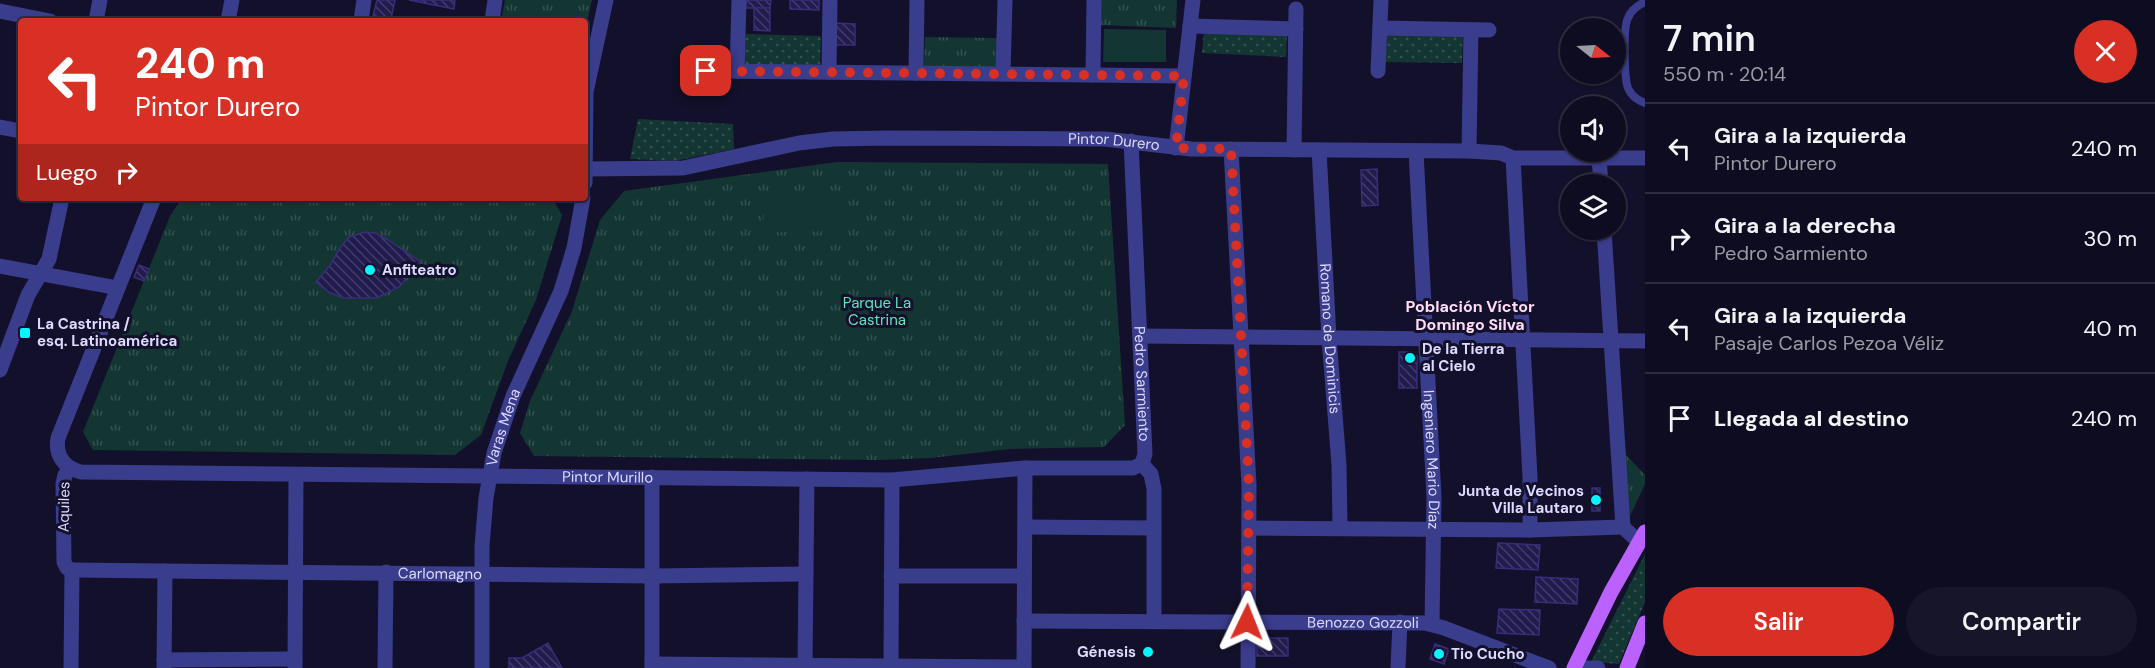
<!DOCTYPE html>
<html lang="es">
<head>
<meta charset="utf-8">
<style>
  :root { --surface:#0e0c20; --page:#171529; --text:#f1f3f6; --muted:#9b9ba5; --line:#2e2c3e; --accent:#d93025 }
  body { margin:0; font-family:"DM Sans",sans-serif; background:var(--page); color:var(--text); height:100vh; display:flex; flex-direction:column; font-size:22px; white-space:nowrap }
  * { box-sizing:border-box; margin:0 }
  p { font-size:20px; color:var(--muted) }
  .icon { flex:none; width:33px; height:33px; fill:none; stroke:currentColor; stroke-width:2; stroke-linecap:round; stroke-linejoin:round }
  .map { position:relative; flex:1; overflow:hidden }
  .panel { display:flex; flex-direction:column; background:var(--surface); width:510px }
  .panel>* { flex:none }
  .banner { position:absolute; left:18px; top:18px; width:570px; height:183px; border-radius:6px; box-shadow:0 2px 4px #0004,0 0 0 2px var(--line); background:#d93025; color:#fff; overflow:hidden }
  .needle { width:39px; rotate:108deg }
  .fabs { position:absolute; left:1560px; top:18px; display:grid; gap:12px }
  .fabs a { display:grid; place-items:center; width:66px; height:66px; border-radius:50%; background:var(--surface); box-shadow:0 2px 4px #0004,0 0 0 2px var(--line); font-size:30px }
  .pin { position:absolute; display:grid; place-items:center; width:51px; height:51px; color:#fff; margin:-26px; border-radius:12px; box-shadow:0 3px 9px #0006 }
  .me { position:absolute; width:66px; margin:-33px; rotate:2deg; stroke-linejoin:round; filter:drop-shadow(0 0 4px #0008) }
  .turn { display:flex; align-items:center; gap:21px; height:126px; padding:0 18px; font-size:27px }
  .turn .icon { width:78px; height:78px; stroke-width:2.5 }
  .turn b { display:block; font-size:42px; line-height:51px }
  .then { display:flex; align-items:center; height:57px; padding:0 18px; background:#0003; gap:12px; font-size:22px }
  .round { display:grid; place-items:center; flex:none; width:63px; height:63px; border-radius:32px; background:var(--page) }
  .summary { display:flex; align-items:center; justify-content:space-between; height:102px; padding:0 18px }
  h1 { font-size:36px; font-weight:600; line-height:45px }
  .primary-button { display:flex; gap:12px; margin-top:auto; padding:12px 18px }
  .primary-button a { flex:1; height:69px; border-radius:36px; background:var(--accent); color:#fff; font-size:24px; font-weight:600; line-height:69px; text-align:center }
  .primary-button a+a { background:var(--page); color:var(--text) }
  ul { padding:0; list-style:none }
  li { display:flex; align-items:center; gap:18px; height:90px; padding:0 18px; border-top:2px solid var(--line) }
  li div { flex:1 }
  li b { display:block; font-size:22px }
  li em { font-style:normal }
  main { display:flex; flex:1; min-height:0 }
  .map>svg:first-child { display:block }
  .grass { fill:url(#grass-dots) }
  .park { fill:url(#park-tufts) }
  .garden { fill:#133632 }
  .building { fill:url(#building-back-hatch); stroke:#372d7a; stroke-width:1.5 }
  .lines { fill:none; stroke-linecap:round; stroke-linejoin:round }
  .service { stroke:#3a3c8c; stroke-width:8 }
  .minor { stroke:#3a3c8c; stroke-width:15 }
  .tertiary { stroke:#3a3c8c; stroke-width:15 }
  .primary { stroke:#ba61ff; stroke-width:15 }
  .route { stroke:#d93025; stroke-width:10; stroke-dasharray:0 18 }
  .poi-dot { fill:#06f6ff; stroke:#13102b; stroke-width:2 }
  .labels { text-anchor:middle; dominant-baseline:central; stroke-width:6; stroke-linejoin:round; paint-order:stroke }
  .street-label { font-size:15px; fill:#dcdaff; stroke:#13102b }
  .poi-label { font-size:15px; font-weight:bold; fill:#dcdaff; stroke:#13102b; text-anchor:start }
  .park-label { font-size:15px; fill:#61e5bb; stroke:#13102b }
  .neighbourhood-label { font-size:16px; font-weight:bold; fill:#ffdcf5; stroke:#13102b }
</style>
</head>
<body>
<main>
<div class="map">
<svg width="1645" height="668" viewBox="0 0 1645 668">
  <defs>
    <pattern id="grass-dots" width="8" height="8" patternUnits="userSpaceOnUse" patternTransform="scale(1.5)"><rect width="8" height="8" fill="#133632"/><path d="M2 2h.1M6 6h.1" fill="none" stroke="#355251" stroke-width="1.8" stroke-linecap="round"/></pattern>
    <pattern id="park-tufts" width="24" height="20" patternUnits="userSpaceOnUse" patternTransform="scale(1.5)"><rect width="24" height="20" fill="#133632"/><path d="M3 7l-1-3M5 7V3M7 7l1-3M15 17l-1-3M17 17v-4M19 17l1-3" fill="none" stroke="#355251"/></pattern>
    <pattern id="building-back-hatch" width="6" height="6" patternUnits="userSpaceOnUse" patternTransform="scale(1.5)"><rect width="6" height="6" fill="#221b4d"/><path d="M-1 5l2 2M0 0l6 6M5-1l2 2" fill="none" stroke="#423c68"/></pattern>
  </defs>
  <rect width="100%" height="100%" fill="#13102b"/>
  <path class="grass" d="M1204 31 1287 34 1286 57 1202 53Z
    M1384 32 1463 34 1462 63 1384 62Z
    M745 34 821 36 820 68 744 66Z
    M638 119 733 124 734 149 675 161 630 159Z
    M1645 554V602L1619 664 1591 662Z"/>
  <path class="park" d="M505 0H592L585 32V21H501Z
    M1101 0H1177L1176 28 1100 25Z
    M925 37 998 38V68L924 67Z
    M837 162 1108 164 1125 425 1104 447 1009 449 931 458 879 460 534 456 520 433 530 401 572 311 600 220 624 191Z
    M182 198H552L562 215 536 300 508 361 481 435 455 455 93 450 83 432 170 216Z
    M1624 453 1645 475V484L1629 518Z"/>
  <path class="garden" d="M1104 29 1166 30V62H1103Z
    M844 194V231L763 232 764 197Z"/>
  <path class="building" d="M377 0H395L391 19 373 16Z
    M409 0H455L454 9Z
    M746 0H771L770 8H746Z
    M790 0H819V10L790 9Z
    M754 8H770V31L754 30Z
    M835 23 855 24V45H835Z
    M1377 169 1378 205 1362 206 1361 170Z
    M365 232 375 233 388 240 421 262 399 287 376 298H344L330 293 316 282 331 264 339 249 349 237Z
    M139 265 149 269 144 281 134 277Z
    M1399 352H1412L1417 356V388H1399Z
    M1592 488H1600V511H1592Z
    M1498 543 1540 545 1538 570 1496 568Z
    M1536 577 1578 579 1577 604 1535 602Z
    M1499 609 1540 610 1539 635 1497 633Z
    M1257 638H1288V656H1257Z
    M548 643 562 668H509V658H522Z
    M1435 644 1449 649 1444 664 1430 659Z"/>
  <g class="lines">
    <path class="service" d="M1645 2C1638 5 1631 10 1628 18 1623 27 1624 78 1628 88 1631 96 1637 100 1645 103"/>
    <g class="minor">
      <path d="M0 11 50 21"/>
      <path d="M96 21 100 0"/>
      <path d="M228 21 232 0"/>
      <path d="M361 21 364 0"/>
      <path d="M492 21 495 0"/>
      <path d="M1190 26 1296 29"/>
      <path d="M1380 28 1489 30"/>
      <path d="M706 71 1184 76"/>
      <path d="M737 71 739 0"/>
      <path d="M1378 71 1381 0"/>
      <path d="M829 72 830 0"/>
      <path d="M916 73 917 0"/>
      <path d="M1003 74 1005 0"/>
      <path d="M1093 75 1094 0"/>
      <path d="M0 127 21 131"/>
      <path id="s1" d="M1131 141 1145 454 1142 464"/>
      <path d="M1176 148 1193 0"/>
      <path d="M1231 149 1249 485 1248 668"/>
      <path d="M1294 150 1296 9"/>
      <path id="s2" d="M1319 150 1329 338 1339 465 1340 528"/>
      <path id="s3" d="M1416 151 1434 497 1432 624"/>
      <path d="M1469 151 1471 30"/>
      <path d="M1513 158 1530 477V530"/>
      <path d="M1599 158 1601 184"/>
      <path id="s4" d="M586 169 683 168 799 143 833 139 888 138 1105 139 1191 149 1469 151 1501 153 1513 158H1645"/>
      <path d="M1604 230 1623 527 1639 542"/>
      <path id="s5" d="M118 288 58 438C55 455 64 468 81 472L892 480 1025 468H1133L1142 464"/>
      <path d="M1140 336 1645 341"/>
      <path d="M0 370 28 295 49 259 62 198"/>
      <path d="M1142 464 1151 474 1154 489V621"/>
      <path d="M70 468 65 475 63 484 64 562 67 568 72 570"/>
      <path d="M1025 527 1154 528"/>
      <path d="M1250 528 1530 530 1623 527"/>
      <path id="s6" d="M72 570 653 576 806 574"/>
      <path d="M891 576H1024"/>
      <path id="s7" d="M1024 621 1425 623 1444 628 1549 668"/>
      <path d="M164 660 295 659"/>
      <path d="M652 664 1024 667"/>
      <path d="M805 666 807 479"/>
      <path d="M891 666 892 480"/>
      <path d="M71 668 72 570"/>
      <path d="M164 668 165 571"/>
      <path d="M295 668 296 475"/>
      <path d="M385 668 386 572"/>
      <path d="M652 668V477"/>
      <path d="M1024 668 1025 468"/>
      <path d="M1398 668 1400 622"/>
    </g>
    <g class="tertiary">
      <path d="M585 183 586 92 606 0"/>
      <path d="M0 266 118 288 154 198"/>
      <path id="s8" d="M482 668V546L486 498 494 453 513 396 561 291 574 248 583 198"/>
      <path d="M1586 668H1598"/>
    </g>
    <path class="primary" d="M1574 668 1611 592 1645 532
      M1627 668 1645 623"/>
  </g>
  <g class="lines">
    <path class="route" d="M706 71 1184 76 1176 148 1231 149 1249 485 1247 622"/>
  </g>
  <g class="poi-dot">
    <circle cx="370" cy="270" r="6"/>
    <rect x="19" y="327" width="12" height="12" rx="3"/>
    <circle cx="1410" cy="358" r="6"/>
    <circle cx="1596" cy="500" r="6"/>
    <circle cx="1148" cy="652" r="6"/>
    <circle cx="1439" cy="654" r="6"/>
  </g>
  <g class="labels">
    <g class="street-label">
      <text stroke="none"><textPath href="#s4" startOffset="531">Pintor Durero</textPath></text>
      <text stroke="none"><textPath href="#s2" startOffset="189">Romano de Dominicis</textPath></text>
      <text stroke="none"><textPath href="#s1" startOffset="243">Pedro Sarmiento</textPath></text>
      <text stroke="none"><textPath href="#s8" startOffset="243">Varas Mena</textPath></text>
      <text stroke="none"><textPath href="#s3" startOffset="309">Ingeniero Mario Díaz</textPath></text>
      <text stroke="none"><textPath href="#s5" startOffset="734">Pintor Murillo</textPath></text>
      <text transform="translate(64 507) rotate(-89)">Aquiles</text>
      <text stroke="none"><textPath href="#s6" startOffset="368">Carlomagno</textPath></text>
      <text stroke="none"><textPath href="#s7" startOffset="339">Benozzo Gozzoli</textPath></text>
    </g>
    <g class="poi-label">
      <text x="382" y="270">Anfiteatro</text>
      <text x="37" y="324">La Castrina /<tspan x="37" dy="17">esq. Latinoamérica</tspan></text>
      <text x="1422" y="349">De la Tierra<tspan x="1422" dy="17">al Cielo</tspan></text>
      <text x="1584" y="491" text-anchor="end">Junta de Vecinos<tspan x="1584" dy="17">Villa Lautaro</tspan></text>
      <text x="1136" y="652" text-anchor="end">Génesis</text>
      <text x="1451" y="654">Tio Cucho</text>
    </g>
    <g class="park-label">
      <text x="877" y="303">Parque La<tspan x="877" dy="17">Castrina</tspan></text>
    </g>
    <g class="neighbourhood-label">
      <text x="1470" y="306">Población Víctor<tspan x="1470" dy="18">Domingo Silva</tspan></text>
    </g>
  </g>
</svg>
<div class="fabs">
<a><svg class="needle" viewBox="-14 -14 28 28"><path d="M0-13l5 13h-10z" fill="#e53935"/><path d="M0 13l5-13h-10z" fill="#9b9ba5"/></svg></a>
<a><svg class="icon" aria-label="sound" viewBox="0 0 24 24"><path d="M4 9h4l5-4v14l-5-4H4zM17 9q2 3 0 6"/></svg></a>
<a><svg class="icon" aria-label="layers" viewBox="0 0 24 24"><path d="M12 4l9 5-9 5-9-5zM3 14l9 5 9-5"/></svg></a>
</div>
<div class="pin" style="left:706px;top:71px;background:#d93025"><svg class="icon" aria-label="arrive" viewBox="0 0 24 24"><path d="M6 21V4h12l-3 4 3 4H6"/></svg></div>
<svg class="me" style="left:1247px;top:622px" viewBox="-20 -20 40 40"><path d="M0-17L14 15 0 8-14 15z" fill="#d93025" stroke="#fff" stroke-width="4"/></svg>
<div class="banner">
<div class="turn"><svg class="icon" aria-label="left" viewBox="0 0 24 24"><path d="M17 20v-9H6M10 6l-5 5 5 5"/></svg><div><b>240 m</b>Pintor Durero</div></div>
<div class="then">Luego<svg class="icon" aria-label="right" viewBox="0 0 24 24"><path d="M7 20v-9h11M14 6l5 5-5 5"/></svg></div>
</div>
</div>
<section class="panel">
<div class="summary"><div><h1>7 min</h1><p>550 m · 20:14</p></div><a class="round" style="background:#d93025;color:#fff"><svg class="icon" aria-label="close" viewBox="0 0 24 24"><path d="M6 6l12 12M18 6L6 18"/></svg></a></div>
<ul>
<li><svg class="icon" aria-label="left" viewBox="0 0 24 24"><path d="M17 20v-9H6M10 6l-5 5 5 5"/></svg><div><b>Gira a la izquierda</b><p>Pintor Durero</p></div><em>240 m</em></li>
<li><svg class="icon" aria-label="right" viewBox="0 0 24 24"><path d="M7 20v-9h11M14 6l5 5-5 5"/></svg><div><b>Gira a la derecha</b><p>Pedro Sarmiento</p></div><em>30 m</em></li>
<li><svg class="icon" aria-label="left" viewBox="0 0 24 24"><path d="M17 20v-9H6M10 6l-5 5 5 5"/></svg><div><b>Gira a la izquierda</b><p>Pasaje Carlos Pezoa Véliz</p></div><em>40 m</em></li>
<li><svg class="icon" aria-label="arrive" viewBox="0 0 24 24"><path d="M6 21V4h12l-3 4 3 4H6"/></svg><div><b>Llegada al destino</b></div><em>240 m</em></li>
</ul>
<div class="primary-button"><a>Salir</a><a>Compartir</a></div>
</section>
</main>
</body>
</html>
